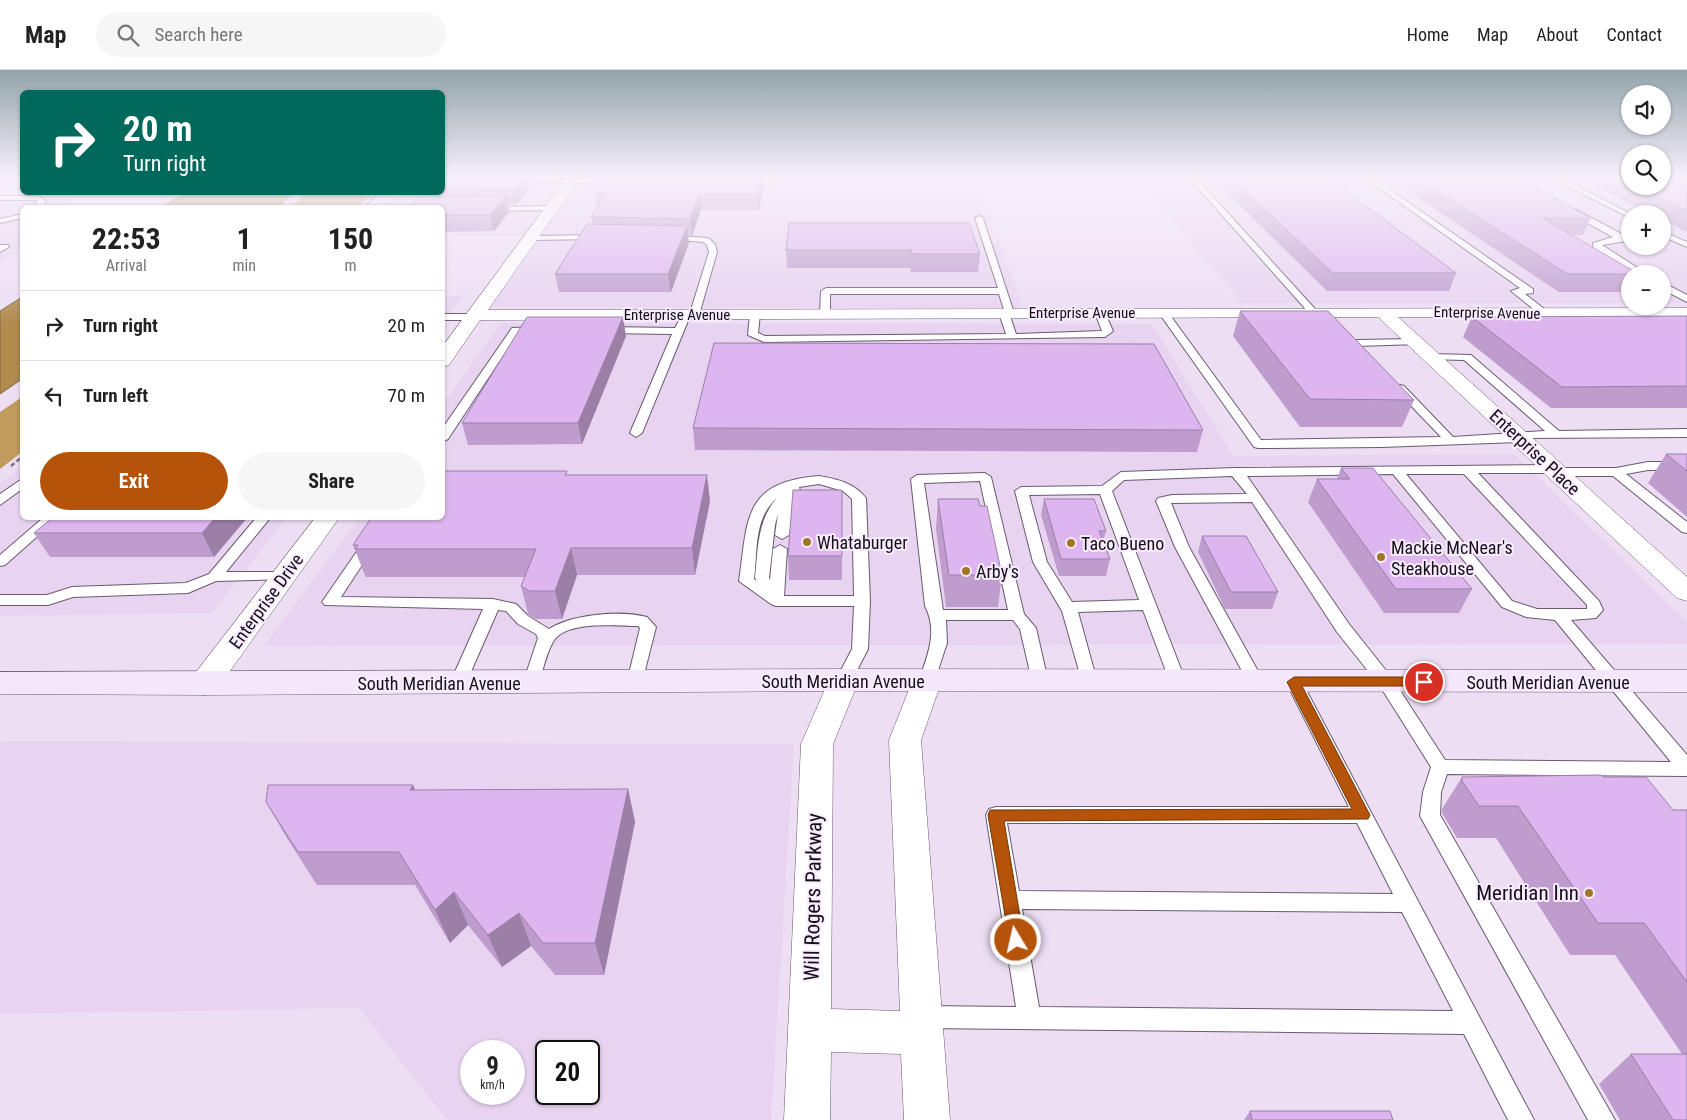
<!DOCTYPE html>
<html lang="en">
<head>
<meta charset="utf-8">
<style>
  :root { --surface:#fff; --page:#f6f6f6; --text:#222; --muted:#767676; --line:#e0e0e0; --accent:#b45309 }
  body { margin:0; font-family:"Roboto Condensed",sans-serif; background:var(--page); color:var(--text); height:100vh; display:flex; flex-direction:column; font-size:19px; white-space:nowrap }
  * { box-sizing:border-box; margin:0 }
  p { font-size:16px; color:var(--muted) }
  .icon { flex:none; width:28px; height:28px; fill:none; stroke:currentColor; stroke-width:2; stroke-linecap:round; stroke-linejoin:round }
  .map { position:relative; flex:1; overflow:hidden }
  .drawer { position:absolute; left:20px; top:135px; width:425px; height:315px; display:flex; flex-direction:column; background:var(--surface); border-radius:8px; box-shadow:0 1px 4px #0004 }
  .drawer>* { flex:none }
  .top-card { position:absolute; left:20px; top:20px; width:425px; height:105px; border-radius:8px; box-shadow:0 1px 4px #0004; background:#00695c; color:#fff; overflow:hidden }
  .fabs { position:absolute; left:1621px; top:15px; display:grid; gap:10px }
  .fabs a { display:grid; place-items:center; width:50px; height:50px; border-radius:50%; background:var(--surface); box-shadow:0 1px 4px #0004; font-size:25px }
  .speed { position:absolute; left:460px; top:970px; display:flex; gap:10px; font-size:25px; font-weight:700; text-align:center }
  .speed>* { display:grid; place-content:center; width:65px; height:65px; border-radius:50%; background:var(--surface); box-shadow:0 1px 4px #0004; line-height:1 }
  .speed small { font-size:12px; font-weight:400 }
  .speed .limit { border:2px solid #111; border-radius:8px; background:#fff; color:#111 }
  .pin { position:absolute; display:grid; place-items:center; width:42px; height:42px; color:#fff; margin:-21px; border:2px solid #fff; border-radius:50%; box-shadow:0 1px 5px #0007 }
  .me { position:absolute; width:55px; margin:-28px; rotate:351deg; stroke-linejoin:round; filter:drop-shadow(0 0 4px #0008) }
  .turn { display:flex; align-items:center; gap:18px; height:105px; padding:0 20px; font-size:22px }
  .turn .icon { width:65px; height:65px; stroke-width:2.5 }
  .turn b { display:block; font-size:35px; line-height:42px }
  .eta { display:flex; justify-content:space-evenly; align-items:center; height:85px; text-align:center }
  .eta b { font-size:30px; font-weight:700; line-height:35px }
  .primary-button { display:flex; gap:10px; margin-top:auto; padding:10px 20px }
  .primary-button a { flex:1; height:58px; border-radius:30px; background:var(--accent); color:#fff; font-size:20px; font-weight:700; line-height:58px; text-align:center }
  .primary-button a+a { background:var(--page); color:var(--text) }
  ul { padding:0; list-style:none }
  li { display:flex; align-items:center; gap:15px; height:70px; padding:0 20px; border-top:1px solid var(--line) }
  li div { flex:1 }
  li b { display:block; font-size:19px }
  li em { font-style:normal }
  header { display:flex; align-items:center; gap:30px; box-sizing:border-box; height:70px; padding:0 25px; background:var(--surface); border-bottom:1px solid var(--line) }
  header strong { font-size:24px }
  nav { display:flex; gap:28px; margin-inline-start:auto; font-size:18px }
  .search { width:350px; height:45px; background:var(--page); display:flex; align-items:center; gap:12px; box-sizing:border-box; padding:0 18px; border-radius:28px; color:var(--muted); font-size:19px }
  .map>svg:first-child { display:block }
  .built { fill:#e8d4f1; fill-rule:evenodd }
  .forest { fill:#c19a5d }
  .water { fill:#b18a4e; stroke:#82653d }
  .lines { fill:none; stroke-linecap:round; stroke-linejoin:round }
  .lane-casing { stroke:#685b6f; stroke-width:2 }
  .street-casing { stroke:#685b6f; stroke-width:1 }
  .secondary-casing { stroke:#685b6f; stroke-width:1 }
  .path-far1 { stroke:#7d7281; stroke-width:2; stroke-dasharray:2.5 1; stroke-linecap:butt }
  .path { stroke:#7d7281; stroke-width:2.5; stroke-dasharray:4.5 2.5; stroke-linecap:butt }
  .lane { fill:#fff; fill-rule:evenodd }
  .street { fill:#fff; fill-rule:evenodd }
  .secondary { fill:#f4e6fb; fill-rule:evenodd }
  .wall { fill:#be9cce }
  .shaded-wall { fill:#9b7fa7 }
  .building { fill:#ddb5ef; stroke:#9b7fa7 }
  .route { fill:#b45309; stroke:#753606 }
  .poi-dot { fill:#a37527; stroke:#f9ecff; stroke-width:2 }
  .labels { text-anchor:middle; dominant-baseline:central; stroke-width:4; stroke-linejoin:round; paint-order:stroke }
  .far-street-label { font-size:15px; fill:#140e16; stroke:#f9ecff }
  .street-label { font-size:18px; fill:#140e16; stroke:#f9ecff }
  .poi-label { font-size:18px; fill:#140e16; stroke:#f9ecff; text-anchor:start }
  .near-poi-label { font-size:21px; fill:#140e16; stroke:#f9ecff; text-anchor:end }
  .near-street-label { font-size:21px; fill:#140e16; stroke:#f9ecff }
</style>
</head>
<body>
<header>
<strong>Map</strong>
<div class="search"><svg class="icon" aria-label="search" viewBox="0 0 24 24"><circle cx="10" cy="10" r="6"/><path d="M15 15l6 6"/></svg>Search here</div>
<nav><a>Home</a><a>Map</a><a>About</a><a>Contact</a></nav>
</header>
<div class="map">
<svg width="1687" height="1050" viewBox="0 0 1687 1050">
  <rect width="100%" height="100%" fill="#eddef4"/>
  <path class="built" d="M443 108H977L1023 238 490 237 542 166H443L442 138H383L401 123 442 122Z
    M1138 108H1630V116H1662L1687 108V233H1663L1662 204H1630V233H1242ZM1630 144H1662V176H1630Z
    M0 121H22V122L77 123 64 137 22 138V181L0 192Z
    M443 226H464L443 252Z
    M501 253 1152 254 1233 386 1514 384 1687 552V574L264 576 359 448H442L443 334Z
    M22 396V448H286L212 543 0 546V413Z
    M0 671 794 674 771 1050H447L359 938 0 944ZM471 981H514V1024H471ZM546 981H589V1024H546Z"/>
  <path class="forest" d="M305 123V122L374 123 357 137H291Z
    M22 327V382L0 399V342Z"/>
  <path class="water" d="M185 123V122L294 123 279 137H162Z
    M22 227V309L0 324V241Z"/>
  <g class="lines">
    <defs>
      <path id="lane" d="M509 108 624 110 627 112 624 114 510 112 507 110Z
        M1189 108H1196L1316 240V244H1310Z
        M1365 108H1373L1533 219V223L1525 224 1547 241V245H1541L1511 221 1520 218Z
        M1552 108H1561L1631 144 1630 148Z
        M744 110H773L776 112 773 114 742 113Z
        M0 126H38L46 130 43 138H35L37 130H0Z
        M556 136V140H553L489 141 485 139 489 137Z
        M1569 139H1575L1627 167V171L1602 175 1647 204H1637L1593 177V173L1613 167 1569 143Z
        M22 144V148L0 153V149Z
        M979 146 983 148 1014 243 1010 246 1016 264 1102 261 1095 243 1100 240 1105 243 1113 261 1105 267 764 272 748 265 750 244 755 241 760 244 758 263 765 266 1006 264 999 243 1004 240 999 224H830V244L825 247 820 244 821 221 826 218H998L975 148Z
        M1662 161 1687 172V177L1662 166Z
        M598 165H601V169L532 170 528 168 532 166Z
        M665 165 708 168 715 174 717 182 699 245 694 248 690 246 642 363 636 367 630 363 672 264 605 263 600 260 605 257 675 258 683 243H690L709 182 707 175 703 172 668 169 664 167Z
        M0 175H8L9 177 0 182Z
        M1662 212 1687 225V232L1662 219Z
        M1164 240 1167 241 1261 370 1441 367 1396 320 1395 318 1400 315 1404 316 1453 367 1545 361 1464 290 1427 289V285L1431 284 1471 285 1559 361 1687 359V367L1525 368 1519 372 1381 377 1258 378 1254 377 1159 243Z
        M442 244H475L480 247 475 250H442Z
        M540 257 543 258V262L518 263 448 369 442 372V359L512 258Z
        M1415 269 1420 272 1419 274 1357 276 1352 273 1357 270Z
        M1648 392H1687V400H1648L1626 404 1687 452V463L1682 462 1613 406H1556L1550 403H1478L1599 531 1603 540 1596 548 1571 550 1687 685V706L1447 704 1441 722 1440 745 1615 1050H1588L1420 746 1423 722 1431 697 1380 616 1337 562 1252 432 1171 433 1189 477 1264 612 1262 616H1250L1248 612 1175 477 1156 431 1158 428 1172 425 1247 424 1232 406 1124 410 1112 421 1186 612 1184 616H1172L1170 612 1143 540 1078 542 1097 611 1095 615H1083L1062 541 1033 492 1015 421 1021 417 1102 416 1121 402 1235 398 1553 395 1559 398H1616ZM1393 404 1502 537 1526 547 1555 550 1671 692 1445 690 1392 608 1349 554 1247 406ZM1406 404H1464L1587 535V539H1537L1512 531ZM1100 424 1139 530 1072 532 1047 492 1029 425Z
        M985 403 991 407 1024 544 1036 558 1048 611 1046 615H1034L1032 611 1020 559 1013 550H946L947 573 935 610 933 614H921L919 610C928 585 938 561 925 536L911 409 917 405ZM980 411 1008 540H943L924 413Z
        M819 406C837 409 854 413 866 428L870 531 868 579 850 614H838L836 610 852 579 854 536H776L771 534 739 511C748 450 742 412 819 406ZM819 414 843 421 852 429 854 526H784L787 479 780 475 773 479 770 510 769 508 775 455 778 444 775 465 782 469 789 465 793 438 800 421 799 417ZM777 428C757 450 758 480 755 508L757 511 754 509C758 480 753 449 777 428Z
        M22 409V419L0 435V424Z
        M43 448H58L5 495 0 496V485Z
        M256 448H270L226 502H284L291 506 289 509 216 511 188 523 73 527 48 535H0V525H47L72 517 186 513 209 504Z
        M380 448H393L341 527 493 529 516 534 528 546 549 559C572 544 621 540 647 547L656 557 641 616H629L627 612 640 558 638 556C617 556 565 550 553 572 546 584 543 600 539 613L537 617H525L523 613 538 568 536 564 518 554 506 541 498 540 466 613 464 617H452L450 613 483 539 325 535 322 532Z
        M1294 606 1300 608 1302 612 1534 1050H1508L1464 964 923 958 915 955 911 947 915 939 923 936 1016 937 986 745 989 739 996 737H1349L1286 612 1288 608ZM1007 753H1357L1393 824 1019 821ZM1022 839 1402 842 1453 941 1039 937Z"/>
      <path id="street" d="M567 108H580L488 240 1687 238V248L1398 247 1687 507V531L1677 528 1378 247 480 250 449 295 442 297V277Z
        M315 448H339L215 622 204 625 193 622 189 614 193 606Z
        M844 599 855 602 859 610 833 674 831 939 900 941 889 670 916 602 927 599 938 602 942 610 921 670 950 1050H904L901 984 831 982 830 1050H784L801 674 829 610 833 602Z"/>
      <path id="secondary" d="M844 599 1687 600V622L844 621 204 625 0 624V602Z"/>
    </defs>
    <use href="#lane" class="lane-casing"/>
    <use href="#street" class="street-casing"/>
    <use href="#secondary" class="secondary-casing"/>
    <path class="path-far1" d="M364 138 379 122"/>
    <path class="path" d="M11 396 22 387"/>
    <use href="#lane" class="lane"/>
    <use href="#street" class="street"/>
    <use href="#secondary" class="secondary"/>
  </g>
  <path class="wall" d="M442 108 530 118 516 135H508L509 142 494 161 442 162V138L425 122H442Z
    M1212 108H1328L1456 203 1449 221H1327Z
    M1388 108H1517L1591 148 1583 165H1571L1630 204V221L1629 222H1559Z
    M1578 108H1630V116H1662L1687 108V162L1662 150V144H1651Z
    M764 116 759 140H701L692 166H688L689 173 671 222H559L555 204 593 154 591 147 597 138 595 124Z
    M969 153 980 184 978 202H911L910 198H787L786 180Z
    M1240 241 1414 330 1402 357H1300L1233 266Z
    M1687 246V338H1551L1463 267 1472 247Z
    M626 266 582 374 468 375 462 353Z
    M693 358 1203 360 1197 382 695 380Z
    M1666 384H1687V447L1648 413Z
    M1341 398 1472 519 1459 543H1384L1308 432 1317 409H1337Z
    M568 405 710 431 695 505H577L562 549H536L528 544 521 516 525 507H366L364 503 353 475Z
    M842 420V510H789L788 486Z
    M938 429 980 436 1002 505 998 537H946L936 459Z
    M1044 429 1106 461 1103 472 1110 489 1106 506H1059L1041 445Z
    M247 448 214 487H50L34 463Z
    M1202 466 1278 522 1272 539H1225L1198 482Z
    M1462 707H1603L1673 740H1687V1050H1620L1599 1014 1631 984H1682L1615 885H1570L1496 768H1457L1442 743V739Z
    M628 719 635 752 604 905H555L531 876 502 897 468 855 450 873 415 815H317L285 765 266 732 415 720Z
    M1250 1041 1393 1050H1244Z"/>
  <path class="shaded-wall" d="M521 108H528L530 118 516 135 512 119Z
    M761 108H763L764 116 759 140 758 124Z
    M700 124 701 140 692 166 690 149Z
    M506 126 509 142 494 161 490 145Z
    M687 156 689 173 671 222 668 204Z
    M623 247 626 266 582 374 578 353Z
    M707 405 710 431 695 505 692 478Z
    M215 448H247L214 487 202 463Z
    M571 478 577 505 562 549 555 521Z
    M413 715 427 748 410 720Z
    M628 719 635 752 604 905 595 873Z
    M454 822 468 855 450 873 435 840Z
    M519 843 531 876 502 897 488 865Z"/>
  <path class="building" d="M442 108H522L512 119 442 121Z
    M606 108H761L758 124H700L690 149 591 147 606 124H595Z
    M1231 108H1328L1456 203H1333Z
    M1417 108H1517L1591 148H1542L1639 204H1567Z
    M1617 108H1630V114Z
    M1662 108H1687V141L1634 116H1662Z
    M425 122H435L438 127 506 126 490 145H442V138H408Z
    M789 153H969L980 184H912L911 180H786Z
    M587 154 687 156 668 204H555Z
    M1240 241H1328L1414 330 1310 329Z
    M1687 246V316L1562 317 1472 247Z
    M527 247H623L578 353H462Z
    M714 273 1154 274 1203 360 693 358Z
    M1666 384H1687V401Z
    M1341 398H1373L1472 519H1396L1317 409H1350Z
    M442 401H567L565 405H707L692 478H571L555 521H529L521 516 536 479H355L358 475H353L371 448H442Z
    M793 420H842V486H788Z
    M938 429H978L980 436H987L1002 505H949Z
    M1044 429H1094L1106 461H1099L1110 489H1061Z
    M52 448H215L202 463H34Z
    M1202 466H1246L1278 522H1231Z
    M1601 705 1603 707H1646L1673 740H1687V912L1644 853H1598L1518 736H1479L1462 711V707Z
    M268 715H413L410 720 628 719 595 873H543L519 843 488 865 454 822 435 840 399 782H298L266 732Z
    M1631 984H1687V1050H1673Z
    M1250 1041H1390L1393 1050H1252Z"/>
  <linearGradient id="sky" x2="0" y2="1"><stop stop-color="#92a3aa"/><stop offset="0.42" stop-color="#f7f0fa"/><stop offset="1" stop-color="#f7f0fa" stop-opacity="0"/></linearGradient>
  <rect width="1687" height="255" fill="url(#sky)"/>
  <path class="route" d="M1294 607H1424L1430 612 1424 616H1302L1370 745 1368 749 1004 751 1024 870 1022 875 1016 877 1010 875 988 745 990 740 1352 739 1287 612Z"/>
  <g class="poi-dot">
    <circle cx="807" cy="472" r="5"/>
    <circle cx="1071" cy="473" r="5"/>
    <circle cx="1381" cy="487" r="5"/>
    <circle cx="966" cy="501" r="5"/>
    <circle cx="1589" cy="823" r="5"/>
  </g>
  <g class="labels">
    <g class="far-street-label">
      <text x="1082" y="243">Enterprise Avenue</text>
      <text transform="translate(1487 243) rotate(1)">Enterprise Avenue</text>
      <text x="677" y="245">Enterprise Avenue</text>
    </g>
    <g class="street-label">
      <text transform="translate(1535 382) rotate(43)">Enterprise Place</text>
      <text transform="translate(266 531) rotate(-54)">Enterprise Drive</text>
      <text x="843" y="611">South Meridian Avenue</text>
      <text x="1548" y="612">South Meridian Avenue</text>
      <text x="439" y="613">South Meridian Avenue</text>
    </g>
    <g class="poi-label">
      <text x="817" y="472">Whataburger</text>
      <text x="1081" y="473">Taco Bueno</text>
      <text x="1391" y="477">Mackie McNear's<tspan x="1391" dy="21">Steakhouse</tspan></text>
      <text x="976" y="501">Arby's</text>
    </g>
    <g class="near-poi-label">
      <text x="1579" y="823">Meridian Inn</text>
    </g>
    <g class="near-street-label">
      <text transform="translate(813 827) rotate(-89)">Will Rogers Parkway</text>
    </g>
  </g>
</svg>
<div class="fabs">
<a><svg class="icon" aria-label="sound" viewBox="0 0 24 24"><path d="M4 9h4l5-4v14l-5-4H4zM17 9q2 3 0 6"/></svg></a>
<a><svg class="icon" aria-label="search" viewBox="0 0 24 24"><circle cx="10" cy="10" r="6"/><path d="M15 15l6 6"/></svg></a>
<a>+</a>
<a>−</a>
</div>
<div class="speed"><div>9<small>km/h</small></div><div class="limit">20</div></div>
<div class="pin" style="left:1424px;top:612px;background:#d93025"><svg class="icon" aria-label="arrive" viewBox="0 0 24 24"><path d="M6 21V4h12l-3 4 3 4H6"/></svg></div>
<svg class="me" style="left:1016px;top:870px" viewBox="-20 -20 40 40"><circle r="17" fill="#b45309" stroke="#fff" stroke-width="3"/><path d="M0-11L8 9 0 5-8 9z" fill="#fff"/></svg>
<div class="top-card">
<div class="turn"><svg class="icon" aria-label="right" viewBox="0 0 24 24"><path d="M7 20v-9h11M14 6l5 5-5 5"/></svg><div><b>20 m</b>Turn right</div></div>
</div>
<section class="drawer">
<div class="eta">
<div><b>22:53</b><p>Arrival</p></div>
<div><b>1</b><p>min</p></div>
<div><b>150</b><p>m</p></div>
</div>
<ul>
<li><svg class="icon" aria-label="right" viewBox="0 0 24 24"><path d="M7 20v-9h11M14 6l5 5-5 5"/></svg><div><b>Turn right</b></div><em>20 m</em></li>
<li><svg class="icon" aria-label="left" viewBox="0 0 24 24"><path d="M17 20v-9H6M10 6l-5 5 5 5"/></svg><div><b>Turn left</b></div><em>70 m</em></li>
</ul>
<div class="primary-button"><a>Exit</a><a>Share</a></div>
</section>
</div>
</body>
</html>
